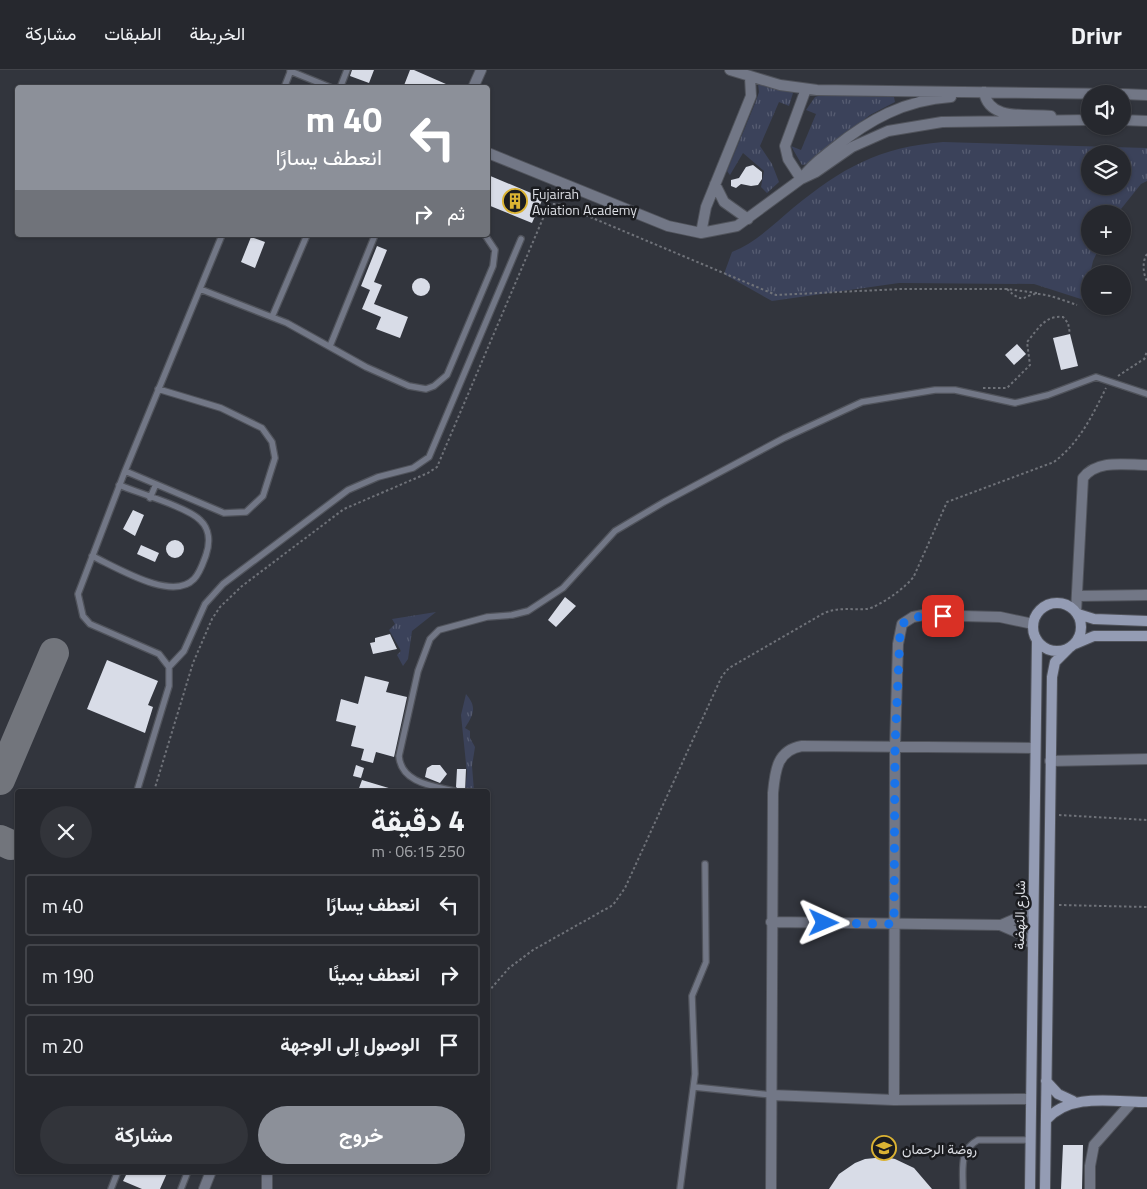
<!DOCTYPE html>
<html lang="ar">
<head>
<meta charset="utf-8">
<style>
  :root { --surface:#26282e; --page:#32343a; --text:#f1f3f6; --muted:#a4a6aa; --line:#42444a; --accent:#8c9099 }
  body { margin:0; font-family:"Titillium Web",Vazirmatn,sans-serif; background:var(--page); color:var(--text); direction:rtl; height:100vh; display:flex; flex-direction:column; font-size:19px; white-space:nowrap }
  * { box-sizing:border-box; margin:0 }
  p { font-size:16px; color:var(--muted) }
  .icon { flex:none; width:28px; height:28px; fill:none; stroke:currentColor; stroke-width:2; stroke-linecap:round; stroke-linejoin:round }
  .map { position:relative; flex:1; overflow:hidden; direction:ltr }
  .details { position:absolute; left:15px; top:719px; width:475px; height:385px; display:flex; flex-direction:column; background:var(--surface); border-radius:5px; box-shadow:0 1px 4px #0004,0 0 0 1px var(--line); direction:rtl }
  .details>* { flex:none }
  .top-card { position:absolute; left:15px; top:15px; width:475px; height:152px; border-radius:5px; box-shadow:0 1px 4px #0004,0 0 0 1px var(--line); direction:rtl; background:#8c9099; color:#fff; overflow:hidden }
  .fabs { position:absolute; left:1081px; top:15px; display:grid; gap:10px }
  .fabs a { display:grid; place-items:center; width:50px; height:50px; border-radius:50%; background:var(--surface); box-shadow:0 1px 4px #0004,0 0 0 1px var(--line); font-size:25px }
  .pin { position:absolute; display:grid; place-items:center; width:42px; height:42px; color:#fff; margin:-21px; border-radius:10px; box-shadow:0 2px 8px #0006 }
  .me { position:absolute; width:55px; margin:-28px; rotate:91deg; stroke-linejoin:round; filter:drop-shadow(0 0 4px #0008) }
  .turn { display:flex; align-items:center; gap:18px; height:105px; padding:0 25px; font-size:22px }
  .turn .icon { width:65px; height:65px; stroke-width:2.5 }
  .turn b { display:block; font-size:35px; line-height:42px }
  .then { display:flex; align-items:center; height:48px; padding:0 25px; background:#0003; gap:10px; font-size:19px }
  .round { display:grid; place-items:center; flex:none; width:52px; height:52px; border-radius:26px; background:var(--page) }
  .overview { display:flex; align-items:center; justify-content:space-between; height:85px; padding:0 25px }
  h1 { font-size:30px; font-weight:700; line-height:38px }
  .cta { display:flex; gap:10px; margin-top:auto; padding:10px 25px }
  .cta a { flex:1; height:58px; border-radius:30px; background:var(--accent); color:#fff; font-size:20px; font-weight:700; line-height:58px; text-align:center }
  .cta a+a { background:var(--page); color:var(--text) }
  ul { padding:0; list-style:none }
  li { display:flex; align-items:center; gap:15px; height:62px; margin:0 10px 8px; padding:0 15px; border:2px solid var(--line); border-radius:5px }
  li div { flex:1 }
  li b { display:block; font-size:19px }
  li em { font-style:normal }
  header { display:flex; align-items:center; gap:30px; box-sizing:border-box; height:70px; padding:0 25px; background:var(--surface); border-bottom:1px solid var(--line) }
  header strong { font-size:24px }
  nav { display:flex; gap:28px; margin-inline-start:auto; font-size:18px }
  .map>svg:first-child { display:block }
  .grass { fill:url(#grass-tufts); fill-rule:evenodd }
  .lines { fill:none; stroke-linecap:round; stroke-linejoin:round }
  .taxiway { stroke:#72757c; stroke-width:30 }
  .building { fill:#d8dce7 }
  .lane-casing { stroke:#50535b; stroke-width:8 }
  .street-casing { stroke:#50535b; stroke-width:12 }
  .secondary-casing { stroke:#50535b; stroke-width:12 }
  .path { stroke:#6f7279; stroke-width:2; stroke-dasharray:2.5 2.5; stroke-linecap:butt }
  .lane { stroke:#727786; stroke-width:5.5 }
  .street { stroke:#727786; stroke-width:10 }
  .secondary { stroke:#949cb4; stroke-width:10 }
  .route { stroke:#1a73e8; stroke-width:9; stroke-dasharray:0 16.2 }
  .labels { text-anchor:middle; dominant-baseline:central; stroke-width:5; stroke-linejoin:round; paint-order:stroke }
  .poi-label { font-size:14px; fill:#dbdde3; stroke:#1b1c20; text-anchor:start }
  .street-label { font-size:14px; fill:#dbdde3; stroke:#1b1c20 }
</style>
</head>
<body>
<header>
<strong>Drivr</strong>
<nav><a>الخريطة</a><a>الطبقات</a><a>مشاركة</a></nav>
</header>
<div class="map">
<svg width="1147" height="1119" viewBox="0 0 1147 1119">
  <defs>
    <pattern id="grass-tufts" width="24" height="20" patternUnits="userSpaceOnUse" patternTransform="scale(1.25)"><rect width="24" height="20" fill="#3b425a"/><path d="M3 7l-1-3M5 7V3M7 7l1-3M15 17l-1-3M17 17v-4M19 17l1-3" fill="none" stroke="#575d72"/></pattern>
  </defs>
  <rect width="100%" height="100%" fill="#32353d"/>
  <path class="grass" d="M762 12 790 19 793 23 789 36 779 32 760 76 772 94 779 112 767 123 761 117 764 101 743 83 730 105 727 101 756 31 759 22 758 14Z
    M821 25 894 27 895 32 870 45 808 94 802 95 791 76 801 80 816 44 806 40 815 27Z
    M943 72 1147 78V111L1141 114 1117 144H1090V176H1100L1093 191 1084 230 1034 214 899 213 772 231 724 204 732 182C755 173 774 154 793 138 842 98 879 77 943 72ZM1090 84H1122V116H1090Z
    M436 542 412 561 408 589 403 596 397 585 401 581 389 560 395 554 392 549Z
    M466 624C477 637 474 644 465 658L470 661V668L475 677 472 696 474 721H465L467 703 461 645Z"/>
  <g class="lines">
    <path class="taxiway" d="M0 710 54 583
      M0 770 11 775"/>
  </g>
  <path class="building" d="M352 0H374L369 13 350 6Z
    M410 0H414L455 18H403Z
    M753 95 762 102V109L758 115 751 116 741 114 736 118 731 116V110L739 108 746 97Z
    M488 105 543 128 532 153 488 135Z
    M251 167 265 172 255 198 241 192Z
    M377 176 387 180 374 212 382 215 374 234 408 247 400 268 376 259 381 247 362 239 370 220 361 216Z
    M412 217a9 9 0 1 1 18 0a9 9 0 1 1-18 0Z
    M1070 264 1078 296 1061 300 1053 268Z
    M1017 274 1026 284 1014 295 1005 285Z
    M133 440 144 445 135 466 123 459Z
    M166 479a9 9 0 1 1 18 0a9 9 0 1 1-18 0Z
    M141 475 159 483 155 492 137 484Z
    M565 527 576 536 556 557 548 550Z
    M390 564 397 579 373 584 370 573 375 572V568Z
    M107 590 158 611 148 635 153 637 145 663 87 639Z
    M365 606 389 612 386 622 407 627 394 687 376 682 373 693 361 690 364 679 351 676 356 656 336 651 341 629 358 634Z
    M356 695 364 698 361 708 353 706Z
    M432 695H440L447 704 440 713 425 707 427 698Z
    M457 699H466L465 721H459L456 717Z
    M362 710 392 719V721H358Z
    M1063 1075H1083L1082 1119H1061Z
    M885 1087 895 1089 914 1098 932 1119H829L839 1104 855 1093 865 1089Z
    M128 1101H168L160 1119H142L123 1111Z"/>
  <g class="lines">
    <defs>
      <path id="lane" d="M290 1 332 18
        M284 18 291 0
        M340 18 347 0
        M200 219 287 253 366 297 409 316 426 319 434 316 447 305 493 196 495 180 485 165
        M272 247 307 165
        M330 276 375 165
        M125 401 224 443 246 442 263 426 275 388 272 372 262 358 221 338 158 319
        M150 428 156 414
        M92 486C116 497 172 532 194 509 200 503 203 493 206 485 210 473 210 459 200 450 187 437 138 423 119 415
        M169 597 184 581 205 534 223 514 348 420 378 407 413 398 429 387 521 169
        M137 721 169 616V597L159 584 90 554 83 546 78 524 125 401 222 165
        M454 721C433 716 401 713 399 686L418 601 430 569 439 560 487 547 512 545 528 541 563 518 615 461 664 432 784 368 862 332 935 320H955L1015 333 1048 325 1096 307 1147 324
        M694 1017 771 1025
        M111 1119 118 1101
        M181 1119 188 1101
        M680 1119 695 1004 692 926 706 892 705 794
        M963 1119C963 1099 959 1080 978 1070H1031"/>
      <path id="street" d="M730 0 780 15 817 20 1120 24
        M473 18 481 0
        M984 22C989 52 1028 43 1051 46
        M1122 24 1147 25
        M1122 50 1147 51
        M488 83 668 156 701 163 737 156 801 109 816 102 852 77 888 61 942 52 1090 50
        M803 107C811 95 823 87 834 78 869 50 904 30 951 27
        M801 109 788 89 785 76 806 19
        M715 114 724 132 748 149
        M701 163 706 137 751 26 750 7
        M1077 526 1147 525
        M1076 542 1083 408C1097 389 1126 395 1147 395
        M1050 691 1147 689
        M771 852 1000 855 1021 864 1033 875
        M1001 855 1022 846 1033 834
        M771 1025 894 1030 1031 1029
        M894 1030 895 677 898 574 902 554 913 547 923 545 1000 547 1033 554
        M204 1119 211 1101
        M267 1119V1101
        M771 1119 773 723C775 701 777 680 802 676L1035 678
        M1090 1119V1096L1094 1075 1132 1032"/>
      <path id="secondary" d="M1033 557a24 24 0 1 1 48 0a24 24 0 1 1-48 0Z
        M1078 544 1094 549 1147 551
        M1075 574 1094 566H1147
        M1046 1011 1058 1024 1073 1031
        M1046 1050C1070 1022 1114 1032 1147 1032
        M1030 1119 1037 570
        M1045 1119 1052 607 1055 592 1069 578"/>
    </defs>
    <use href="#lane" class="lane-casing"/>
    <use href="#street" class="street-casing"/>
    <use href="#secondary" class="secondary-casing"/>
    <path class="path" d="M1147 184C1142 191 1143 204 1147 211
      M1037 223 1007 219C1026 237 1023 223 1039 224 1051 225 1065 231 1077 235
      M1144 290 1147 281
      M1118 306 1147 287
      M983 318H1007L1030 295 1027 272C1038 259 1045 245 1063 247L1068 253 1070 264
      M154 721 193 593 212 549 220 537 242 516 344 439 428 403 437 397 547 139 552 134H559L776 225 901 219H1007
      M1059 745 1147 750
      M1059 835 1147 837
      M488 922 509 898 533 880 613 835 625 818 722 606 729 598 824 543C838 537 852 540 867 539 879 537 908 516 914 506L947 432 1054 392C1080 372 1092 346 1106 318"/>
    <use href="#lane" class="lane"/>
    <use href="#street" class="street"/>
    <use href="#secondary" class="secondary"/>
  </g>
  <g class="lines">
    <path class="route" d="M824 853 894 854 895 677 900 564 902 554 913 547 943 546"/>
  </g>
  <defs>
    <symbol id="building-ring" viewBox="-11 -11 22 22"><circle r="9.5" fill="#1b1c20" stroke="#dbb333" stroke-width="1.5"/><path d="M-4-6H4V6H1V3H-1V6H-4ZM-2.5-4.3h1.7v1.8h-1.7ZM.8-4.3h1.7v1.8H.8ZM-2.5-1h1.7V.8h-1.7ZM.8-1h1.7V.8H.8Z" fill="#dbb333"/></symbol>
    <symbol id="school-ring" viewBox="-11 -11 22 22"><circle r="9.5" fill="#1b1c20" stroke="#dbb333" stroke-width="1.5"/><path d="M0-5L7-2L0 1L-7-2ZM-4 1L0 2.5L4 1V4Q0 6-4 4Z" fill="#dbb333"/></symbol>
  </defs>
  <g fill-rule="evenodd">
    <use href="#building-ring" x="501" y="117" width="28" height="28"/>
    <use href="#school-ring" x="870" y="1064" width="28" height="28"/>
  </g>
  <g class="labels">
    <g class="poi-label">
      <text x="532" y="123">Fujairah<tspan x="532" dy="16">Aviation Academy</tspan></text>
      <text x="902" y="1078">روضة الرحمان</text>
    </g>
    <g class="street-label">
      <text transform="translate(1019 845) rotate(-89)">شارع النهضة</text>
    </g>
  </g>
</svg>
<div class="fabs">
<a><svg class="icon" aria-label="sound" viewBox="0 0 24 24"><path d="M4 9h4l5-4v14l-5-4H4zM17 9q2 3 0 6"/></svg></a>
<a><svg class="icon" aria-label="layers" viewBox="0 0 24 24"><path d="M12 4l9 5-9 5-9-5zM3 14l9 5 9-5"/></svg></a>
<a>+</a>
<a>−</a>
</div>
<div class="pin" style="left:943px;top:546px;background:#d93025"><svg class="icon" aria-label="arrive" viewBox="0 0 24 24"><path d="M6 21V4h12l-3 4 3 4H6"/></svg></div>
<svg class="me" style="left:824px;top:853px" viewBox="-20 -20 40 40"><path d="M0-17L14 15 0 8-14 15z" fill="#1a73e8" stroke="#fff" stroke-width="4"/></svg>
<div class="top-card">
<div class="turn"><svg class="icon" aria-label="left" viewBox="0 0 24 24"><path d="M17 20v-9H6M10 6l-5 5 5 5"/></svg><div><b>40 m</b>انعطف يسارًا</div></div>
<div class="then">ثم<svg class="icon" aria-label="right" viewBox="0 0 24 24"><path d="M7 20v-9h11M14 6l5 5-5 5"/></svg></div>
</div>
<section class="details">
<div class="overview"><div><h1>4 دقيقة</h1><p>250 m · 06:15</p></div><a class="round"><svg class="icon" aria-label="close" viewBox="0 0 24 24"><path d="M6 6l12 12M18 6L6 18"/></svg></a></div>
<ul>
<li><svg class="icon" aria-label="left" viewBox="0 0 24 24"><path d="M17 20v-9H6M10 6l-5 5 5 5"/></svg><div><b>انعطف يسارًا</b></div><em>40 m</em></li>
<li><svg class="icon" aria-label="right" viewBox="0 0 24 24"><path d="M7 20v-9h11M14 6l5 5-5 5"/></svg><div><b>انعطف يمينًا</b></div><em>190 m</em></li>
<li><svg class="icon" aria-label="arrive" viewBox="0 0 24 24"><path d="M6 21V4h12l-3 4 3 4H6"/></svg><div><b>الوصول إلى الوجهة</b></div><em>20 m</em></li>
</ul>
<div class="cta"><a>خروج</a><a>مشاركة</a></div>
</section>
</div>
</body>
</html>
